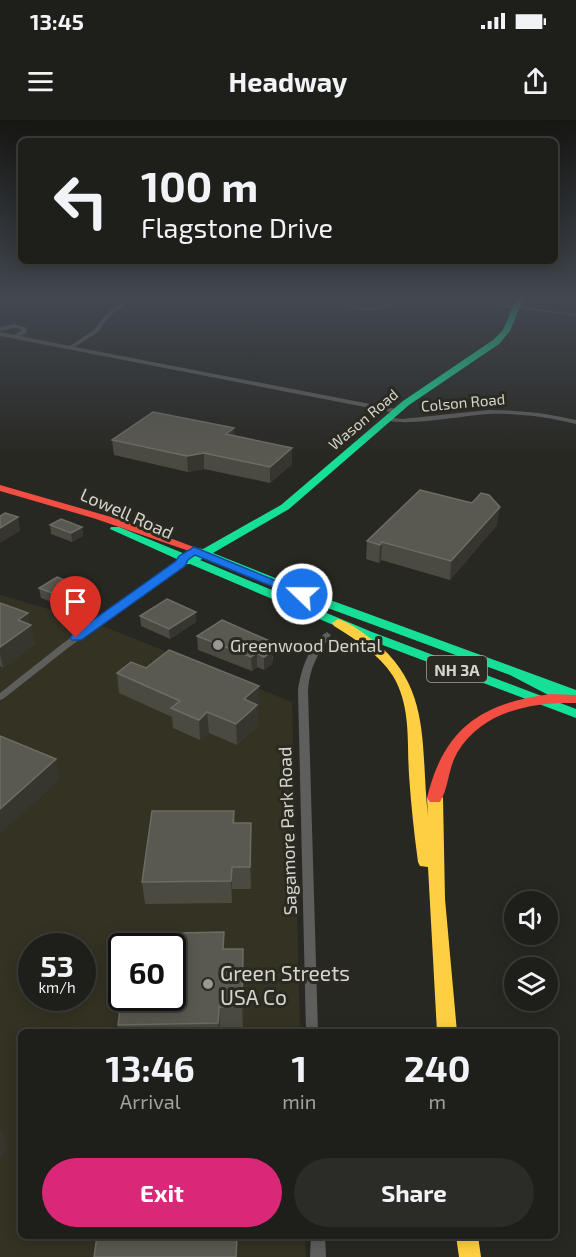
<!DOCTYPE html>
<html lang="en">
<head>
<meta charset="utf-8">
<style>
  :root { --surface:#1e1e1a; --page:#2b2b27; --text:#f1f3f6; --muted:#a1a2a2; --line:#3c3c39; --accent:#db2777 }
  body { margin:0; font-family:"Exo 2",sans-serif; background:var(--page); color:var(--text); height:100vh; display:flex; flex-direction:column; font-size:22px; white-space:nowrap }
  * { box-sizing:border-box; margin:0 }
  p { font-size:20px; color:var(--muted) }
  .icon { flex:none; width:33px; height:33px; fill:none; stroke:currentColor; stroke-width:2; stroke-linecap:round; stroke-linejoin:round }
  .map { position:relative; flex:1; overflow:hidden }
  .details { position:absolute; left:18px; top:909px; width:540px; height:210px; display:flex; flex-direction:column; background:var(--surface); border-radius:9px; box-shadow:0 3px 15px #0003,0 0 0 2px var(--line) }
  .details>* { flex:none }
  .guide { position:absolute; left:18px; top:18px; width:540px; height:126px; border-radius:9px; box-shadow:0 3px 15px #0003,0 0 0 2px var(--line); background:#1e1e1a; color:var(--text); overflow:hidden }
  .tools { position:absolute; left:504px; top:771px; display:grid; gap:12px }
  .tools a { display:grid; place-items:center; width:54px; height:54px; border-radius:50%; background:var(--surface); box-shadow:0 3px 15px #0003,0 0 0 2px var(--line); font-size:30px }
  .speed { position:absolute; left:18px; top:813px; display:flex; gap:12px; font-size:30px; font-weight:700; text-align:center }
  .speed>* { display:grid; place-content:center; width:78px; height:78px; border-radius:50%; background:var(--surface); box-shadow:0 3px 15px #0003,0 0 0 2px var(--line); line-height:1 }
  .speed small { font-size:15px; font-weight:400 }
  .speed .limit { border:3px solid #111; border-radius:9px; background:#fff; color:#111 }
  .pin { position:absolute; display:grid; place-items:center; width:51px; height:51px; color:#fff; margin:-62px -26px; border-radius:50% 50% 50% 0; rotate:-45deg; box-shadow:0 0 6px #0007 }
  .pin .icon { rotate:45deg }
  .me { position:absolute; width:66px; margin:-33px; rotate:292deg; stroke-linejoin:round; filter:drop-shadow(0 0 4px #0008) }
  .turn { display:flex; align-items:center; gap:21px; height:126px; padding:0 24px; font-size:27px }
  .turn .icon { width:78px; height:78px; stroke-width:2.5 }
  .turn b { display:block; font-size:42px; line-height:51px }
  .eta { display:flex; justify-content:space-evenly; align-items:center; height:102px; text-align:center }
  .eta b { font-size:36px; font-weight:700; line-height:42px }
  .cta { display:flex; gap:12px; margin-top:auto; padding:12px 24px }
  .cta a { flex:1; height:69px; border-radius:36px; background:var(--accent); color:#fff; font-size:24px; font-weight:700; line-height:69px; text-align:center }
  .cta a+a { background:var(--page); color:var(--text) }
  .status { display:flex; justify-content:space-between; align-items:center; height:42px; padding:0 30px; background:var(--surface); direction:ltr }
  .status svg { height:16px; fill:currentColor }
  header { display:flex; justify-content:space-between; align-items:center; height:78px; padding:0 24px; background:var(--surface); font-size:27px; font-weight:700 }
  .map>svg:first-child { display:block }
  .built { fill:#333223; fill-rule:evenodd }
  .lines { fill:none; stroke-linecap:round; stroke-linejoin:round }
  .street { fill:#5e5e5c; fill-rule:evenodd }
  .fast { fill:#16e098; fill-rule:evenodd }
  .slow { fill:#ffcf43; fill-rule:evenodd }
  .jam { fill:#f24e42; fill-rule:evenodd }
  .wall { fill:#4b4a41 }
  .shaded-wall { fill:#37362e }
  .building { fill:#5a5950; stroke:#6d6c64; stroke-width:1.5 }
  .route { fill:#1a73e8; stroke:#114b97; stroke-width:1.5 }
  .poi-dot { fill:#989892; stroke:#2b2a20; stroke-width:2 }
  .labels { text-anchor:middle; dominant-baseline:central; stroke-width:6; stroke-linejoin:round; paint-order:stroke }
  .far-street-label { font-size:15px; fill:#d5d4ce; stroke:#2b2a20 }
  .shield { fill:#2b2a20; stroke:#a2a19a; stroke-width:1.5 }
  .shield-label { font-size:16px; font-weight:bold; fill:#d5d4ce }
  .street-label { font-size:18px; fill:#d5d4ce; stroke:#2b2a20 }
  .poi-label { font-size:18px; fill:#d5d4ce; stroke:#2b2a20; text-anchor:start }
  .near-poi-label { font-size:21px; fill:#d5d4ce; stroke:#2b2a20; text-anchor:start }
</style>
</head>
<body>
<div class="status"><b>13:45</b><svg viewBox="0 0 49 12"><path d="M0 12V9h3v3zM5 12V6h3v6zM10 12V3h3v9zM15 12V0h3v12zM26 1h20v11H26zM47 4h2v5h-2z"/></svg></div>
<header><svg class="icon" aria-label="menu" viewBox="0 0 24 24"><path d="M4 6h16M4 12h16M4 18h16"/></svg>Headway<svg class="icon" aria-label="share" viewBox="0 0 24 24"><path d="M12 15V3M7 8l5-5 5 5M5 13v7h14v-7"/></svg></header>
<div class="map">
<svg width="576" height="1137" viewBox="0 0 576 1137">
  <rect width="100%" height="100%" fill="#282823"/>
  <path class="built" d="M0 475 90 501 292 582 300 912H21V1116H305L306 1137H0ZM32 826H82V878H32ZM122 826H172V878H122Z"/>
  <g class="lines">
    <path class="street" d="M129 177H135L110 196 98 212 75 227 396 289 399 291 396 293 0 216V212L14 215 21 211V209L14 208 0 211V207L14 204 27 208 26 213 20 216 70 226 94 210 106 194Z
      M347 177H352L349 181 350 184C368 191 385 186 403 179L387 177 467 180 576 194V196L467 182 407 179V181C386 189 368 194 346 186L344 181Z
      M489 290C519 290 547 293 576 300V304C547 297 519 293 489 294 465 295 401 308 384 299L387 297 402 299Z
      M178 441H181L185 443 68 528 3 579 0 580V573L62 524Z
      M327 512 331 515C318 533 309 549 308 571L318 912H306L298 571C300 552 310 522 327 512Z
      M311 1116H325L326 1137H310Z"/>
    <path class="fast" d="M517 177H524L510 211 499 224 409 285 289 389 213 433 333 481 576 570V579L570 577 563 581 558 580 510 555 325 487 204 438 200 440 372 512 576 589V598L364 518 190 444 177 445 175 443 179 440 110 409 111 407H119L190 436 195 434 189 431V427L203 429 281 385 403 281 493 220 503 210Z"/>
    <path class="slow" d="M338 499C351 503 363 513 374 521 433 568 420 629 428 696L427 678 430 674H440L443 678 445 779 457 912H437L428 747 420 746 418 742C414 713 411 684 409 655 407 621 411 586 393 556 379 534 355 519 334 506L332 503Z
      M456 1116H478L481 1137H459Z"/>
    <path class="jam" d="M0 365 125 401 199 429 193 432 189 431 93 398 0 371Z
      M551 574 576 575V583C531 582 482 591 457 633 448 649 449 667 440 682H430L427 678C444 608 481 583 551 574Z"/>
  </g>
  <path class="wall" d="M234 316 292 344 270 363 204 349 188 352 114 335 112 320Z
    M50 405 82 407 83 416 72 422 51 414Z
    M497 405 450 460 381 440 379 443 366 439 367 421Z
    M39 468 92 479 74 491 41 478Z
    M0 483 30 504 35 524 3 548 0 546Z
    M196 492V502L170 519 141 506 140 496Z
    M197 516 273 536 272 544 264 550 257 547 252 551 198 530Z
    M146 548 259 586 258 588V605L237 625 209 613 200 620 173 608 172 597 119 573 117 553Z
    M234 691 235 703 252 724 251 769H232V783L145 784 142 762Z
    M224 829H243L244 851 243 908H220V912H119L118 905Z"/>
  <path class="shaded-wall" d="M234 308 235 324 226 314Z
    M292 328V344L270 363V347Z
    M204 333V349L188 352 187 336Z
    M500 387 497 405 450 460 451 441Z
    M18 397 20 411 0 423V408Z
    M82 407 83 416 72 422 71 413Z
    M382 422 381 440 379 443 380 425Z
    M90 470 92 479 74 491 73 481Z
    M196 492V502L170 519 169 509Z
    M28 493 30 506 31 505 35 524 3 548 0 533V527L18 500Z
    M272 522V544L264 550V537L265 528Z
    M257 533V547L252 551 251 537Z
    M259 566V586L258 588V605L237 625 236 604 244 579Z
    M207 592 209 613 200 620 199 600Z
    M56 639 60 660 0 714V689Z
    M251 703 252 724 251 769 250 747Z
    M232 747V783L231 761Z
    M243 829 244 851 243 908 242 886Z
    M219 887 220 908V912H219L218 903Z
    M2 1008 8 1029 0 1040V1010Z
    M237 1116H238V1137H236Z"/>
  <path class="building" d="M153 292 234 308 226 314 292 328 270 347 204 333 187 336 112 320Z
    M420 370 472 383 481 373 489 375 500 387 451 441 382 422 380 425 367 421Z
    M5 393 18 397 0 408V396Z
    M61 399 82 407 71 413 50 405Z
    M57 457 90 470 73 481 39 468Z
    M167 479 196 492 169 509 140 496Z
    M0 483 28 493 18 500 31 505 0 527Z
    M222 500 272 522 265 528 272 531 264 537 257 533 251 537 197 516Z
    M169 530 259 566 244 579 257 585 236 604 207 592 199 600 171 588 180 581 117 553 131 542 146 548Z
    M0 616 56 639 0 689Z
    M152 691H234L233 703H251L250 747H232L231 761 142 762Z
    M224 812 223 829H243L242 886 219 887 218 903 118 905 122 875V878H172V826H128L129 814Z
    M97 1116H237L236 1137H94Z"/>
  <linearGradient id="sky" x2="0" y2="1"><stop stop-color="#161613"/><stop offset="0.53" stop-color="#424850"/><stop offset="1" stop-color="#424850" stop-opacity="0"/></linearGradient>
  <rect width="576" height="337" fill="url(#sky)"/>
  <path class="route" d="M194 427 308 474 307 477H298L195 435 188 440 185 446 81 520H72L70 518 72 515 176 441 179 436Z"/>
  <g class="poi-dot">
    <circle cx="218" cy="525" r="6"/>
    <circle cx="208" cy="864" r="6"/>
  </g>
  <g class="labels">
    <g class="far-street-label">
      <text transform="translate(463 282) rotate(-5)">Colson Road</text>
      <text transform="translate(363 299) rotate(-40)">Wason Road</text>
    </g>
    <rect class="shield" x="427" y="536" width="60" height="26" rx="4.5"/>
    <g class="shield-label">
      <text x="457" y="549">NH 3A</text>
    </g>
    <g class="street-label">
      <text transform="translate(127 393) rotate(24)">Lowell Road</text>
      <text transform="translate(287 711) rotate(-92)">Sagamore Park Road</text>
    </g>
    <g class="poi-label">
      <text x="230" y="525">Greenwood Dental</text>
    </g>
    <g class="near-poi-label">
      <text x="220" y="852">Green Streets<tspan x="220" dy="24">USA Co</tspan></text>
    </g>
  </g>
</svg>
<div class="tools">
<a><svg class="icon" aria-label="sound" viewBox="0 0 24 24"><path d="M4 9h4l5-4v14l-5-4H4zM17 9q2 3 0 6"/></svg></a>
<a><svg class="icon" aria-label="layers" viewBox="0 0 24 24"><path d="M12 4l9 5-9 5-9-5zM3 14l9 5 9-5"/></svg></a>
</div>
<div class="speed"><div>53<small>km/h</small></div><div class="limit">60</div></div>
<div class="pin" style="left:76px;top:518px;background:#d93025"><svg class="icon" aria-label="arrive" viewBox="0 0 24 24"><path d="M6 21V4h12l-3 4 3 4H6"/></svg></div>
<svg class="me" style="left:302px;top:474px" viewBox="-20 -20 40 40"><circle r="17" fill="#1a73e8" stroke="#fff" stroke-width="3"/><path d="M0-11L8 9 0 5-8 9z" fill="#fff"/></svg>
<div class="guide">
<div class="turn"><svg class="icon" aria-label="left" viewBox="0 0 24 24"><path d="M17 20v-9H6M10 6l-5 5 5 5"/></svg><div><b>100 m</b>Flagstone Drive</div></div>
</div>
<section class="details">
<div class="eta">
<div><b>13:46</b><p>Arrival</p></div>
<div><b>1</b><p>min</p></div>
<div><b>240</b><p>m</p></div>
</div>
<div class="cta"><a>Exit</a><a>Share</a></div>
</section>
</div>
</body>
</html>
